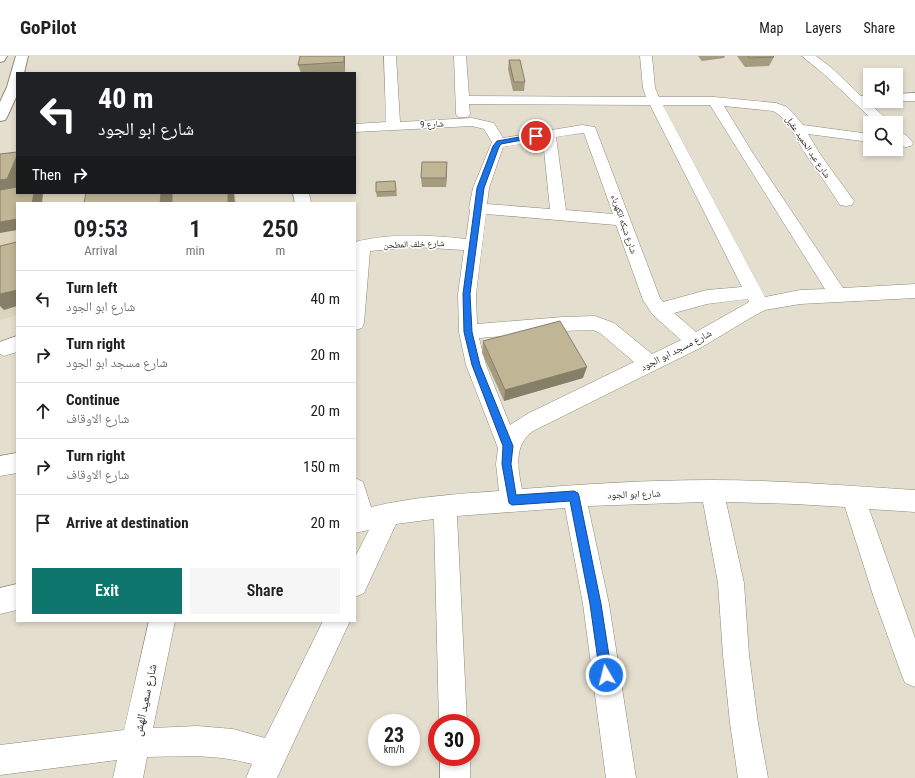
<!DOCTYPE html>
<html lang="en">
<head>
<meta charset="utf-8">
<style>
  :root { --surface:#fff; --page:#f6f6f6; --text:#202124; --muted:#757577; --line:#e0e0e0; --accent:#0f766e }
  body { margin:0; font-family:"Roboto Condensed","Noto Naskh Arabic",sans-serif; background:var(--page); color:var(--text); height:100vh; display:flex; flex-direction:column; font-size:15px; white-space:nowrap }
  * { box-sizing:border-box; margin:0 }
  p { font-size:13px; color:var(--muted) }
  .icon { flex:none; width:22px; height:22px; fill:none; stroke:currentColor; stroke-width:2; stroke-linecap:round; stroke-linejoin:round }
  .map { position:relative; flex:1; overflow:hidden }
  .panel { position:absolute; left:16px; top:146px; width:340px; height:420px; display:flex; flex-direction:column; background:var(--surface); border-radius:0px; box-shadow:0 2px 6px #0003 }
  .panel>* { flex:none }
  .guide { position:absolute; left:16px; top:16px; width:340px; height:122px; border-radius:0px; box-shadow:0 2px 6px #0003; background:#202124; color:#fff; overflow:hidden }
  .tools { position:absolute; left:863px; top:12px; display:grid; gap:8px }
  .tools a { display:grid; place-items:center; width:40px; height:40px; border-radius:0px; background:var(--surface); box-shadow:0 2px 6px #0003; font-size:20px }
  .speed { position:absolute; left:368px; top:658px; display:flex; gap:8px; font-size:20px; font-weight:700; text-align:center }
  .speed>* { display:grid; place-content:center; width:52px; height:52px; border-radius:50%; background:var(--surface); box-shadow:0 2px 6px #0003; line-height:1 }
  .speed small { font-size:10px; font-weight:400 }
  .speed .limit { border:6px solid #d22; background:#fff; color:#111 }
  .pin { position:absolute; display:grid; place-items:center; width:34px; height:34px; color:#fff; margin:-17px; border:2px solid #fff; border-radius:50%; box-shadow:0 1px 4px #0007 }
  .me { position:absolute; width:44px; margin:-22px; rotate:352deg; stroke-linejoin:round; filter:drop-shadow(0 0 3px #0008) }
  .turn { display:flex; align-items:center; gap:14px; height:84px; padding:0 16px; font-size:18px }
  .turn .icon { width:52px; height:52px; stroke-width:2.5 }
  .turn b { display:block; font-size:28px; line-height:34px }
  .then { display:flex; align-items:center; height:38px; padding:0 16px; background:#0003; gap:8px; font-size:15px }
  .eta { display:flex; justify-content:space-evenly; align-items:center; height:68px; text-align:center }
  .eta b { font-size:24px; font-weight:600; line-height:28px }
  .primary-button { display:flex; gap:8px; margin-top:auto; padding:8px 16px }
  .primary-button a { flex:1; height:46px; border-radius:0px; background:var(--accent); color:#fff; font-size:16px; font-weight:600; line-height:46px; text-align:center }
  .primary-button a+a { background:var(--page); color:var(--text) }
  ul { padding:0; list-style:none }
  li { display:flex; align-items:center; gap:12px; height:56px; padding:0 16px; border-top:1px solid var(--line) }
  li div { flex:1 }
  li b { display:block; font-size:15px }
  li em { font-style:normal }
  header { display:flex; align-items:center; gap:24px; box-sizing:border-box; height:56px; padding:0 20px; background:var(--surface); border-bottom:1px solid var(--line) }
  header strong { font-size:19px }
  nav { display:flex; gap:22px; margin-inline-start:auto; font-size:14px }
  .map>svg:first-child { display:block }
  .built { fill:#dbd3bc }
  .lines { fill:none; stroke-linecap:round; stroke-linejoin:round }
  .minor-casing { stroke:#8e897a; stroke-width:1 }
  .primary-casing { stroke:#8e897a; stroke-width:2 }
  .minor { fill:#fff; fill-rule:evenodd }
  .primary { fill:#fff; fill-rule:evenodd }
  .wall { fill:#a59c80 }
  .shaded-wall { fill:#867f68 }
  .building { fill:#c0b595; stroke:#867f68 }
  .route { fill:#1a73e8; stroke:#114b97 }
  .labels { text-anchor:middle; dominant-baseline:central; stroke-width:3; stroke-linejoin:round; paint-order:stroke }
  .far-street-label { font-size:9px; fill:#292821; stroke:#fff }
  .street-label { font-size:10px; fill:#292821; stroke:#fff }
  .near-street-label { font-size:12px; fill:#292821; stroke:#fff }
</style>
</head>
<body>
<header>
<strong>GoPilot</strong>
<nav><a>Map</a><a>Layers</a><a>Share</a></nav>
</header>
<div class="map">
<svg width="915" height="722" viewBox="0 0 915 722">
  <rect width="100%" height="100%" fill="#e4dece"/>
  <path class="built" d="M235 137 237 147H17V259L0 264V138Z"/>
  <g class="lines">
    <defs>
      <path id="minor" d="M384 0H396L400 66 472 62 494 67 503 82 582 69 595 71 660 242 663 246 707 234 742 231 650 49 469 48 470 58 468 61H458L456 58 454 0H466L469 40 646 41 643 32 640 0H652L655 32 659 41H714L776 47 787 51 792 56 803 69 870 78V86L808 78 820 98 854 145 852 149 846 150 840 149C829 131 816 114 805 97 795 82 789 63 773 55L724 50 752 96 843 232 915 228V242L800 248 765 254 752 261 702 291 533 375C513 389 518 413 522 433 585 428 649 424 712 424 780 424 848 430 915 434V456L869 453 915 582V631L905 627 901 617 874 542 845 451 795 448 726 446 744 527 749 599 758 667 768 722H738L730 667 723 599 718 527 703 446 588 450 609 548 636 722H606L583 548 565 452 457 460 467 667H439L434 463 396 468 364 537 355 541V501L369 474 355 477V422L363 426 371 451C413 441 456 438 499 435L496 408 498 392 466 309 459 276 458 238 464 194 414 191 370 195 364 267 362 272 355 274V186C390 177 430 179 466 183L470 154 469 152 473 132 492 86 484 73 472 70 355 76V68L386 66ZM663 49H710L825 233 800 234 765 241ZM582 77H584L613 158 566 154 556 81ZM543 84 550 153 487 148 489 132 503 91ZM486 158 616 169 643 244 653 259 681 284 652 298 614 267 595 260 563 261 477 268 476 238ZM748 243 749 246 696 276 674 257 707 248ZM593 274 600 277 634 306 527 358 510 369 486 309 479 282 563 275Z
        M802 0H816L833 13 861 40 870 39V45H875L869 47 891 67H876L825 19Z
        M915 37V45H892H896V38Z
        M896 74C903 76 909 81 913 87L911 90 906 91 896 89Z
        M293 137H309L311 147H295Z
        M17 280V296L4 300 0 298V286Z
        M17 397V417L0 420V400Z
        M17 528V554L0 558V532Z
        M149 565H175L153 672 197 670 233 673 265 682 323 565H350L277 722H246L252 708C217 698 183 700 147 701L143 722H113L117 704 0 719V689L124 674Z
        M440 701H470V722H440Z"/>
      <path id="primary" d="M0 0H7L4 5 0 6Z
        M16 0H28L24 17H17V39L7 61 5 64 0 65V46L7 31Z"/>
    </defs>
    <use href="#minor" class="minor-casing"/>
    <use href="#primary" class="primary-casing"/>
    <use href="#minor" class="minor"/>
    <use href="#primary" class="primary"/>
  </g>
  <path class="wall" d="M345 0V16L321 17H301L298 9Z
    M698 0H725L724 2 702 5Z
    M737 0H773L774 1 769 10 745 11Z
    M509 4 525 26 524 35H513L508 13Z
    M447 106 446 131H422L421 122Z
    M395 125 397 140 377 141 376 136Z
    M483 285 583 322 504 345 482 297Z"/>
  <path class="shaded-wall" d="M344 0H345V16L344 6Z
    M17 100V137L0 141V124Z
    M447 106V116L446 131V122Z
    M34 137H43V138L42 147H32Z
    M161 137H178L182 144 171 146V147H160Z
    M228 137H234L235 147H228Z
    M17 163V174L0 177V166Z
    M17 234V250L4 254 0 250V238Z
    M587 311 583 322 504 345 505 334Z"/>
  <path class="building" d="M300 0H344V6L298 9Z
    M748 0H773L774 1 749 2Z
    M509 4H520L525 26H514Z
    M17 96V100L7 123 0 124V98Z
    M422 106H447L446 122H421Z
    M395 125 396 135 376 136V126Z
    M17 131V137H34L32 147H17V163L0 166V134Z
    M86 137H161L160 147H84Z
    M172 137H228V147H172Z
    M17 186V234L0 238V190Z
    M560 265 587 311 505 334 483 285Z"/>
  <path class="route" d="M536 78 539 80 538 81 501 88 499 91 484 132 470 238 472 276 480 309 513 390 511 408 516 439 574 435 578 437 579 440 601 548 612 619 610 623 606 625 601 623 600 619 590 548 570 445 512 449 509 447 502 408 503 390 472 309 464 276 463 238 477 132 493 90 497 85Z"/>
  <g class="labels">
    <g class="far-street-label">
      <text transform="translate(432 68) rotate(-3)">شارع 9</text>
      <text transform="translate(808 91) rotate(56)">شارع عبد الحميد عقيل</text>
      <text transform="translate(624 168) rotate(71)">شارع شبكه الكهرباء</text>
      <text transform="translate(414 188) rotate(-2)">شارع خلف المطحن</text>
    </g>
    <g class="street-label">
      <text transform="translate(676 294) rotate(-27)">شارع مسجد ابو الجود</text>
      <text transform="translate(634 438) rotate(-2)">شارع ابو الجود</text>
    </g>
    <g class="near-street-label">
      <text transform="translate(145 644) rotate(-78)">شارع سعيد الهش</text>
    </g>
  </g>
</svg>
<div class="tools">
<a><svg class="icon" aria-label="sound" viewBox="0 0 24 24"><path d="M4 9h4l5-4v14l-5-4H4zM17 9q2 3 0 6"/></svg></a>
<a><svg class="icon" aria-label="search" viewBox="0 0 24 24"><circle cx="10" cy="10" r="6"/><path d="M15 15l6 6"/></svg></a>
</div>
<div class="speed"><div>23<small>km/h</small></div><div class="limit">30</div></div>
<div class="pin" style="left:536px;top:80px;background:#d93025"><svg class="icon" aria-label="arrive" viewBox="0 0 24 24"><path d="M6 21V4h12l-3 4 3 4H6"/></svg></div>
<svg class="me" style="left:606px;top:619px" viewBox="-20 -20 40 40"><circle r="17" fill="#1a73e8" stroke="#fff" stroke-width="3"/><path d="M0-11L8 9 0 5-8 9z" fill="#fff"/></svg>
<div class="guide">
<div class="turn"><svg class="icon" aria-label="left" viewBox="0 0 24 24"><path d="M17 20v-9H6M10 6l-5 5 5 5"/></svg><div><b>40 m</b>شارع ابو الجود</div></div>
<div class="then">Then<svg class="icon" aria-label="right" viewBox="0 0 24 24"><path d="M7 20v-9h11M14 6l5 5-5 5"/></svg></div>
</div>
<section class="panel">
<div class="eta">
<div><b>09:53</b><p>Arrival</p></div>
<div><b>1</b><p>min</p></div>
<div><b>250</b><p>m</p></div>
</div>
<ul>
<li><svg class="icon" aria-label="left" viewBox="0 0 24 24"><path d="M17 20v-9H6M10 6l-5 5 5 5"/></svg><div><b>Turn left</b><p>شارع ابو الجود</p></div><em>40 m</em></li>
<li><svg class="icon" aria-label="right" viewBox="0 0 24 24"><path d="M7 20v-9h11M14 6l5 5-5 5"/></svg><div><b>Turn right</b><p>شارع مسجد ابو الجود</p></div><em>20 m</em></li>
<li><svg class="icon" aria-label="ahead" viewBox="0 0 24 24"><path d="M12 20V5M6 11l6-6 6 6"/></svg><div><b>Continue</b><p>شارع الاوقاف</p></div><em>20 m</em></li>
<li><svg class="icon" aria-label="right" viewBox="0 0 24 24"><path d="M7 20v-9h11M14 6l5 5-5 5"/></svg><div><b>Turn right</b><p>شارع الاوقاف</p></div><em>150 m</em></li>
<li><svg class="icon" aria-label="arrive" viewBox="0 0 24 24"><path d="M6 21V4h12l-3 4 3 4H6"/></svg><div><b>Arrive at destination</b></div><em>20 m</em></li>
</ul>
<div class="primary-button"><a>Exit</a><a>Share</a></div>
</section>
</div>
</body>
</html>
